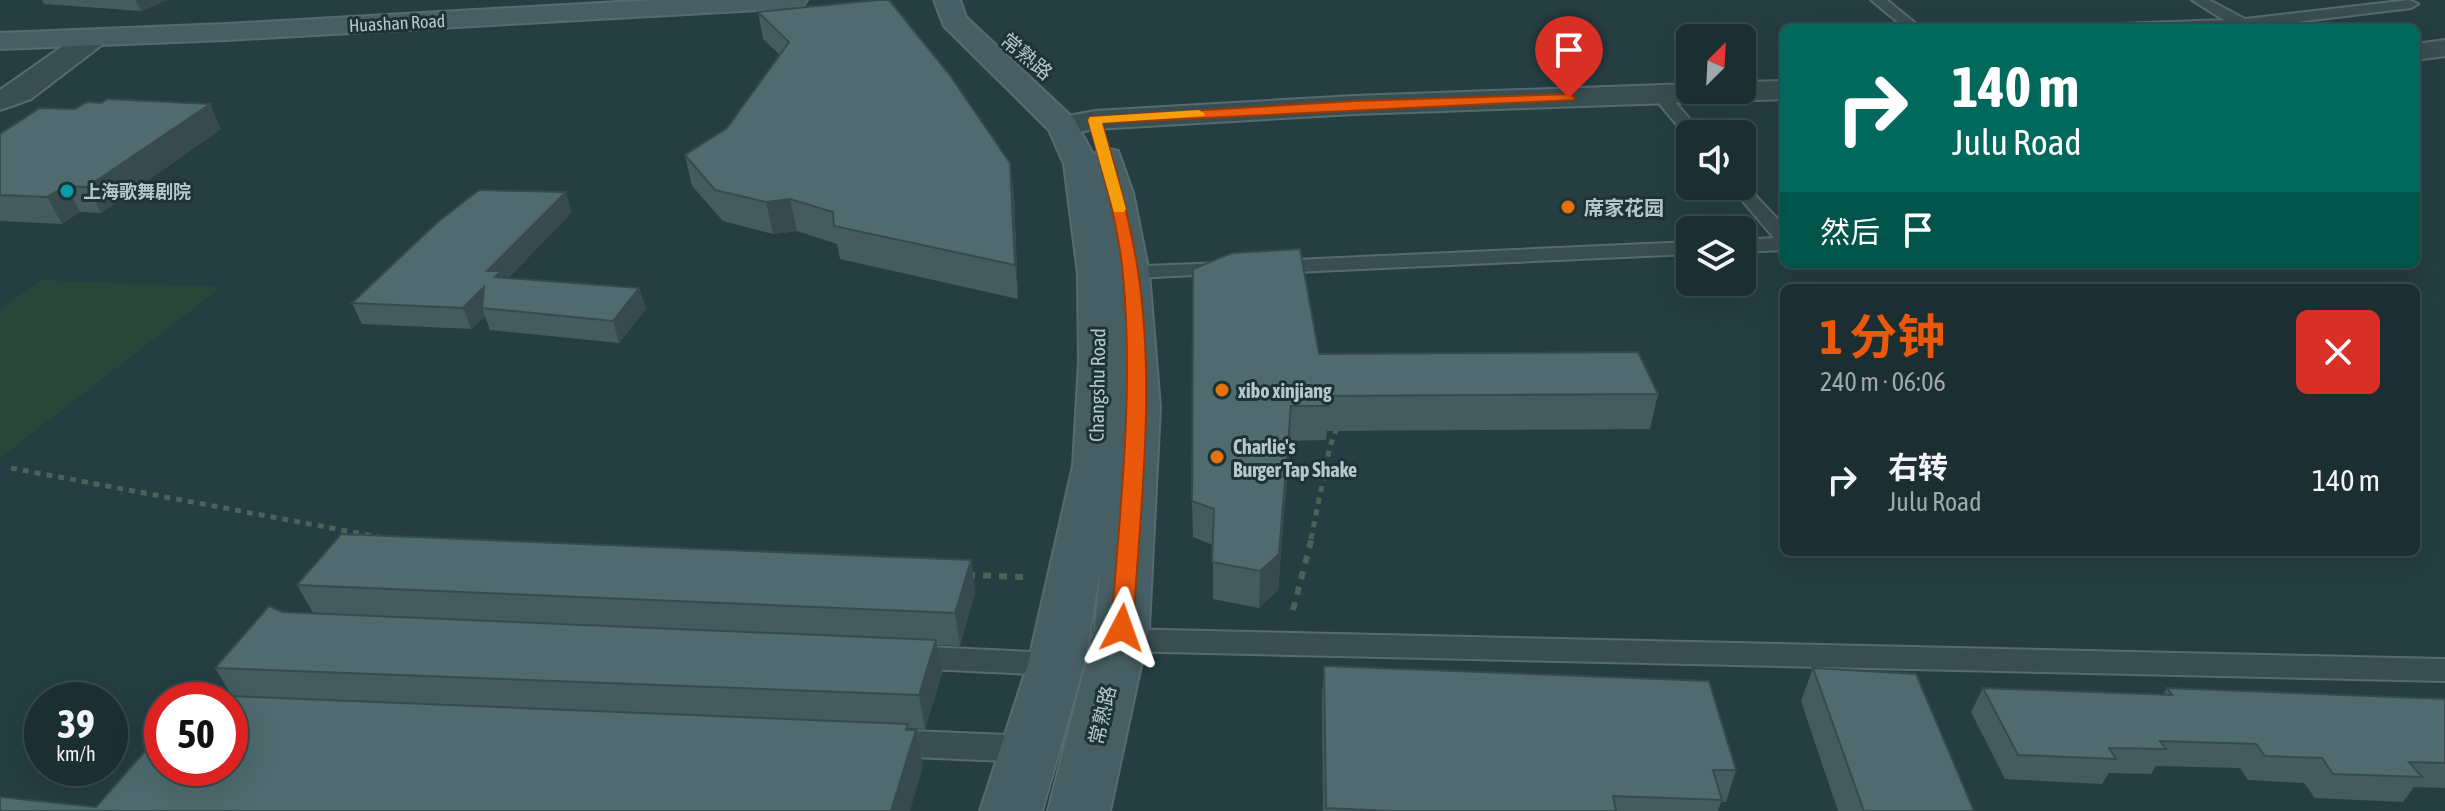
<!DOCTYPE html>
<html lang="zh">
<head>
<meta charset="utf-8">
<style>
  :root { --surface:#1b2e32; --page:#283a3e; --text:#f1f3f6; --muted:#a0a8ac; --line:#394a4d; --accent:#ea580c }
  body { margin:0; font-family:"Asap Condensed","Noto Sans SC",sans-serif; background:var(--page); color:var(--text); height:100vh; display:flex; flex-direction:column; font-size:30px; white-space:nowrap }
  * { box-sizing:border-box; margin:0 }
  p { font-size:26px; color:var(--muted) }
  .icon { flex:none; width:44px; height:44px; fill:none; stroke:currentColor; stroke-width:2; stroke-linecap:round; stroke-linejoin:round }
  .map { position:relative; flex:1; overflow:hidden }
  .side { position:absolute; left:1780px; top:284px; width:640px; height:272px; display:flex; flex-direction:column; background:var(--surface); border-radius:12px; box-shadow:0 8px 32px #0002,0 0 0 2px var(--line) }
  .side>* { flex:none }
  .banner { position:absolute; left:1780px; top:24px; width:640px; height:244px; border-radius:12px; box-shadow:0 8px 32px #0002,0 0 0 2px var(--line); background:#00695c; color:#fff; overflow:hidden }
  .needle { width:52px; rotate:24deg }
  .fabs { position:absolute; left:1676px; top:24px; display:grid; gap:16px }
  .fabs a { display:grid; place-items:center; width:80px; height:80px; border-radius:12px; background:var(--surface); box-shadow:0 8px 32px #0002,0 0 0 2px var(--line); font-size:40px }
  .speed { position:absolute; left:24px; top:682px; display:flex; gap:16px; font-size:40px; font-weight:700; text-align:center }
  .speed>* { display:grid; place-content:center; width:104px; height:104px; border-radius:50%; background:var(--surface); box-shadow:0 8px 32px #0002,0 0 0 2px var(--line); line-height:1 }
  .speed small { font-size:20px; font-weight:400 }
  .speed .limit { border:12px solid #d22; background:#fff; color:#111 }
  .pin { position:absolute; display:grid; place-items:center; width:68px; height:68px; color:#fff; margin:-82px -34px; border-radius:50% 50% 50% 0; rotate:-45deg; box-shadow:0 0 8px #0007 }
  .pin .icon { rotate:45deg }
  .me { position:absolute; width:88px; margin:-44px; rotate:4deg; stroke-linejoin:round; filter:drop-shadow(0 0 6px #0008) }
  .turn { display:flex; align-items:center; gap:28px; height:168px; padding:0 40px; font-size:36px }
  .turn .icon { width:104px; height:104px; stroke-width:2.5 }
  .turn b { display:block; font-size:56px; line-height:68px }
  .then { display:flex; align-items:center; height:76px; padding:0 40px; background:#0003; gap:16px; font-size:30px }
  .round { display:grid; place-items:center; flex:none; width:84px; height:84px; border-radius:12px; background:var(--page) }
  .overview { display:flex; align-items:center; justify-content:space-between; height:136px; padding:0 40px }
  h1 { font-size:48px; font-weight:700; line-height:60px; color:var(--accent) }
  ul { padding:0; list-style:none }
  li { display:flex; align-items:center; gap:24px; height:120px; padding:0 40px }
  li div { flex:1 }
  li b { display:block; font-size:30px }
  li em { font-style:normal }
  .map>svg:first-child { display:block }
  .green { fill:#29463b }
  .lines { fill:none; stroke-linecap:round; stroke-linejoin:round }
  .lane-casing { stroke:#566b6e; stroke-width:4 }
  .street-casing { stroke:#566b6e; stroke-width:4 }
  .secondary-casing { stroke:#566b6e; stroke-width:4 }
  .path-far1 { stroke:#49635a; stroke-width:5; stroke-dasharray:6 6; stroke-linecap:butt }
  .path { stroke:#49635a; stroke-width:6; stroke-dasharray:8 8; stroke-linecap:butt }
  .lane { fill:#394e51; fill-rule:evenodd }
  .street { fill:#394e51; fill-rule:evenodd }
  .secondary { fill:#465f64; fill-rule:evenodd }
  .wall { fill:#445c5f }
  .shaded-wall { fill:#374b4e }
  .building { fill:#4f6b6f; stroke:#374b4e; stroke-width:2 }
  .route { fill:#ea580c; stroke:#983908; stroke-width:2 }
  .slow { fill:#f59e0b }
  .culture-dot { fill:#0f9aa8; stroke:#1d3336; stroke-width:3 }
  .food-dot { fill:#e8710a; stroke:#1d3336; stroke-width:3 }
  .labels { text-anchor:middle; dominant-baseline:central; stroke-width:6; stroke-linejoin:round; paint-order:stroke }
  .far-street-label { font-size:18px; fill:#b5c8cb; stroke:#1d3336 }
  .far-poi-label { font-size:18px; font-weight:bold; fill:#b5c8cb; stroke:#1d3336; text-anchor:start }
  .street-label { font-size:20px; fill:#b5c8cb; stroke:#1d3336 }
  .poi-label { font-size:20px; font-weight:bold; fill:#b5c8cb; stroke:#1d3336; text-anchor:start }
</style>
</head>
<body>
<div class="map">
<svg width="2445" height="811" viewBox="0 0 2445 811">
  <rect width="100%" height="100%" fill="#243e42"/>
  <path class="green" d="M42 280 221 287 0 458V309Z"/>
  <g class="lines">
    <defs>
      <path id="lane" d="M1871 0H1887L1921 28H1905Z
        M2192 0H2209L2245 19 2409 0 2418 4 2411 8 2247 28H2114L2121 24 2224 20Z
        M1660 90 1666 92 1703 134H1690L1688 138 1652 95Z
        M1742 181 1784 226V250L1742 252V240L1774 238 1730 186H1742Z
        M1690 242V254L1273 273 1263 267 1273 261Z
        M1224 263 1234 269 1231 273 1117 279 1107 273 1117 267Z
        M1119 629 2445 659V681L1119 651 1109 648 1104 640 1109 632Z
        M906 646 1056 653 1067 656 1071 664 1067 672 1056 675 906 668 895 665 891 657 895 649Z
        M889 730 1030 736 1041 740 1046 749 1041 758 1030 762 889 756 878 752 873 743 878 734Z"/>
      <path id="street" d="M93 30 103 32 107 38 103 44 31 99 0 110V90L83 32Z
        M2445 40V56L2416 60V44Z
        M1784 81V99L1354 114 1095 129 1063 135 1052 133 1047 126 1052 119 1095 111 1354 96 1690 84V90H1742V82Z"/>
      <path id="secondary" d="M654 0H807L803 6 794 8 226 40 0 49V33L226 24Z
        M934 0H960L966 17 1074 119 1093 154 1106 148 1118 151 1133 193 1149 273 1160 407 1149 628 1110 811H1048L1095 628 1100 571 1084 664 1042 811H980L1028 664 1073 466 1079 362 1078 274 1064 164 1049 130 944 26Z"/>
    </defs>
    <use href="#lane" class="lane-casing"/>
    <use href="#street" class="street-casing"/>
    <use href="#secondary" class="secondary-casing"/>
    <path class="path-far1" d="M11 468 379 537
      M1311 539 1330 446 1338 426"/>
    <path class="path" d="M967 575 1025 577
      M1293 610 1312 537"/>
    <use href="#lane" class="lane"/>
    <use href="#street" class="street"/>
    <use href="#secondary" class="secondary"/>
  </g>
  <path class="wall" d="M42 0H167L141 11 44 4Z
    M758 12 1010 163 1014 195 1018 299 840 259 837 244 797 231 773 234 723 221 692 186 685 155 727 128 780 55 763 39Z
    M75 109 221 129 101 213 80 212 62 224 0 221V134Z
    M572 212 508 278 639 288 646 309 619 343 490 330 485 316 471 329 362 324 352 303Z
    M1319 354 1658 394 1650 429 1327 431 1326 440 1290 441 1278 590 1259 608 1213 599V545L1193 537 1192 501Z
    M971 560 975 592 960 646 937 645 942 673 925 729 909 728V730H916L923 767 191 700 204 685 210 695 232 696 215 668 282 612 313 613 297 585Z
    M1324 666 1736 770 1726 802H1721L1718 811H1323L1322 697Z
    M1813 668 1974 811H1838L1801 701Z
    M1983 688 2163 695 2167 688 2445 699V788L2414 787 2403 802 2315 798 2304 783 2248 780 2240 768 2156 766 2151 774 2109 773 2102 784 2005 779 1971 712Z"/>
  <path class="shaded-wall" d="M136 0H167L141 11Z
    M210 104 221 129 101 213 87 187Z
    M1010 163 1014 195 1018 299 1015 265Z
    M66 186 80 212 62 224 47 197Z
    M566 192 572 212 504 281 487 271Z
    M790 199 797 231 773 234 766 202Z
    M484 287 482 308 485 316 471 329 463 308Z
    M639 288 646 309 619 343 613 321Z
    M1291 406 1290 441 1278 590 1259 608 1260 571Z
    M971 560 975 592 960 646 955 613Z
    M936 640 942 673 925 729 919 695Z
    M908 724 912 743 916 730 923 767 910 811H891Z"/>
  <path class="building" d="M878 0H889L949 74 1010 163 1015 265 834 226 833 212 790 199 766 202 715 190 685 155 727 128 789 42 758 12Z
    M108 99 210 104 87 187 66 186 47 197 0 195V134L40 108 75 109 87 102 101 103Z
    M479 190 566 192 487 271H501L495 277 639 288 613 321 482 308 484 287 463 308 352 303 439 221Z
    M1300 249 1319 354 1638 352 1658 394 1327 396 1328 406H1291L1279 554 1260 571 1212 562 1214 509 1192 501 1193 269 1232 253Z
    M341 534 971 560 955 613 297 585Z
    M269 606 282 612 936 640 919 695 215 668Z
    M1324 666 1709 681 1736 770H1713L1722 800 1613 796 1616 811H1389L1326 808Z
    M1813 668 1916 674 1974 811H1864Z
    M204 685 207 695 908 724 906 730H916L891 811H0V797L96 807 162 732V768H230V700H191Z
    M1983 688 2172 695 2167 688 2445 699V763L2409 762 2422 777 2333 774 2322 758 2265 756 2256 744 2160 741 2166 749 2109 748 2116 759 2018 755Z"/>
  <path class="route" d="M1569 94 1575 98 1573 100 1102 123C1117 172 1130 220 1138 271 1156 389 1140 510 1133 628L1130 634H1114L1111 628C1120 509 1134 395 1123 275 1118 222 1102 170 1088 120L1090 117 1354 101Z"/>
  <path class="slow" d="M1199 110 1205 114 1204 116 1102 123 1126 209 1124 212H1114L1088 120 1090 117Z"/>
  <circle class="culture-dot" cx="67" cy="191" r="8"/>
  <g class="food-dot">
    <circle cx="1568" cy="207" r="8"/>
    <circle cx="1222" cy="390" r="8"/>
    <circle cx="1217" cy="457" r="8"/>
  </g>
  <g class="labels">
    <g class="far-street-label">
      <text transform="translate(397 23) rotate(-3)">Huashan Road</text>
    </g>
    <g class="far-poi-label">
      <text x="83" y="191">上海歌舞剧院</text>
    </g>
    <g class="street-label">
      <text transform="translate(1027 56) rotate(40)">常熟路</text>
      <text transform="translate(1097 385) rotate(-89)">Changshu Road</text>
      <text transform="translate(1102 715) rotate(-77)">常熟路</text>
    </g>
    <g class="poi-label">
      <text x="1584" y="207">席家花园</text>
      <text x="1238" y="390">xibo xinjiang</text>
      <text x="1233" y="446">Charlie's<tspan x="1233" dy="23">Burger Tap Shake</tspan></text>
    </g>
  </g>
</svg>
<div class="fabs">
<a><svg class="needle" viewBox="-14 -14 28 28"><path d="M0-13l5 13h-10z" fill="#e53935"/><path d="M0 13l5-13h-10z" fill="#a0a8ac"/></svg></a>
<a><svg class="icon" aria-label="sound" viewBox="0 0 24 24"><path d="M4 9h4l5-4v14l-5-4H4zM17 9q2 3 0 6"/></svg></a>
<a><svg class="icon" aria-label="layers" viewBox="0 0 24 24"><path d="M12 4l9 5-9 5-9-5zM3 14l9 5 9-5"/></svg></a>
</div>
<div class="speed"><div>39<small>km/h</small></div><div class="limit">50</div></div>
<div class="pin" style="left:1569px;top:98px;background:#d93025"><svg class="icon" aria-label="arrive" viewBox="0 0 24 24"><path d="M6 21V4h12l-3 4 3 4H6"/></svg></div>
<svg class="me" style="left:1122px;top:628px" viewBox="-20 -20 40 40"><path d="M0-17L14 15 0 8-14 15z" fill="#ea580c" stroke="#fff" stroke-width="4"/></svg>
<div class="banner">
<div class="turn"><svg class="icon" aria-label="right" viewBox="0 0 24 24"><path d="M7 20v-9h11M14 6l5 5-5 5"/></svg><div><b>140 m</b>Julu Road</div></div>
<div class="then">然后<svg class="icon" aria-label="arrive" viewBox="0 0 24 24"><path d="M6 21V4h12l-3 4 3 4H6"/></svg></div>
</div>
<section class="side">
<div class="overview"><div><h1>1 分钟</h1><p>240 m · 06:06</p></div><a class="round" style="background:#d93025;color:#fff"><svg class="icon" aria-label="close" viewBox="0 0 24 24"><path d="M6 6l12 12M18 6L6 18"/></svg></a></div>
<ul>
<li><svg class="icon" aria-label="right" viewBox="0 0 24 24"><path d="M7 20v-9h11M14 6l5 5-5 5"/></svg><div><b>右转</b><p>Julu Road</p></div><em>140 m</em></li>
</ul>
</section>
</div>
</body>
</html>
